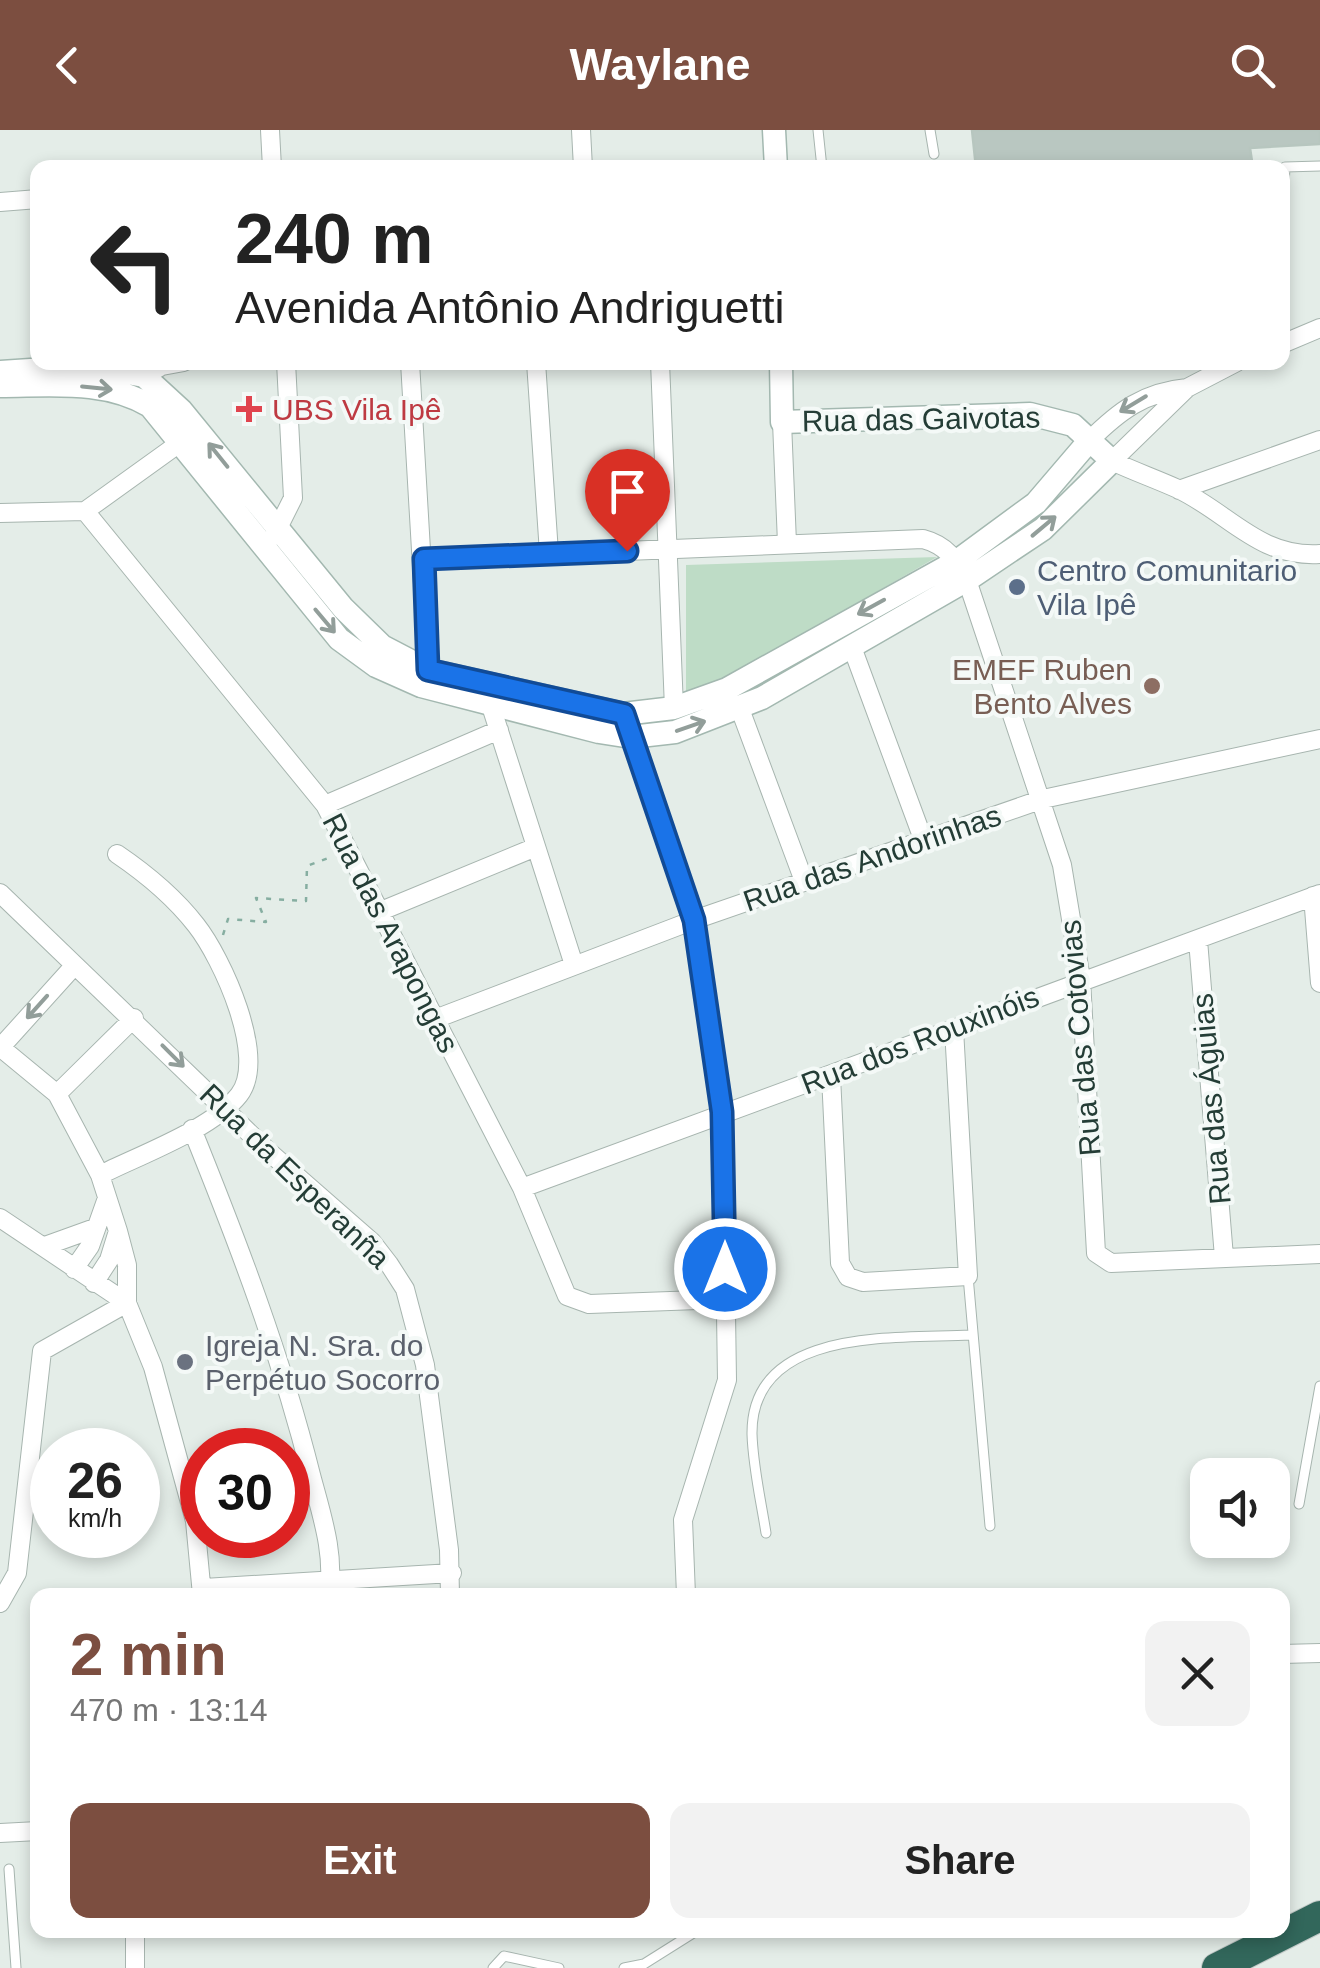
<!DOCTYPE html>
<html lang="en">
<head>
<meta charset="utf-8">
<style>
  :root { --surface:#fff; --page:#f2f2f2; --text:#222; --muted:#767676; --accent:#7c4e40 }
  body { margin:0; font-family:Helvetica,sans-serif; background:var(--page); color:var(--text); height:100vh; display:flex; flex-direction:column; font-size:38px; white-space:nowrap }
  * { box-sizing:border-box; margin:0 }
  p { font-size:32px; color:var(--muted) }
  .icon { flex:none; width:55px; height:55px; fill:none; stroke:currentColor; stroke-width:2; stroke-linecap:round; stroke-linejoin:round }
  .map { position:relative; flex:1; overflow:hidden }
  .drawer { position:absolute; left:30px; top:1458px; width:1260px; height:350px; display:flex; flex-direction:column; background:var(--surface); border-radius:20px; box-shadow:0 5px 15px #0003 }
  .drawer>* { flex:none }
  .hud { position:absolute; left:30px; top:30px; width:1260px; height:210px; border-radius:20px; box-shadow:0 5px 15px #0003; background:#fff; color:var(--text); overflow:hidden }
  .buttons { position:absolute; left:1190px; top:1328px; display:grid; gap:20px }
  .buttons a { display:grid; place-items:center; width:100px; height:100px; border-radius:20px; background:var(--surface); box-shadow:0 5px 15px #0003; font-size:50px }
  .speed { position:absolute; left:30px; top:1298px; display:flex; gap:20px; font-size:50px; font-weight:700; text-align:center }
  .speed>* { display:grid; place-content:center; width:130px; height:130px; border-radius:50%; background:var(--surface); box-shadow:0 5px 15px #0003; line-height:1 }
  .speed small { font-size:25px; font-weight:400 }
  .speed .limit { border:15px solid #d22; background:#fff; color:#111 }
  .pin { position:absolute; display:grid; place-items:center; width:85px; height:85px; color:#fff; margin:-102px -42px; border-radius:50% 50% 50% 0; rotate:-45deg; box-shadow:0 0 10px #0007 }
  .pin .icon { rotate:45deg }
  .me { position:absolute; width:110px; margin:-55px; rotate:0deg; stroke-linejoin:round; filter:drop-shadow(0 0 8px #0008) }
  .turn { display:flex; align-items:center; gap:35px; height:210px; padding:0 40px; font-size:45px }
  .turn .icon { width:130px; height:130px; stroke-width:2.5 }
  .turn b { display:block; font-size:70px; line-height:85px }
  .round { display:grid; place-items:center; flex:none; width:105px; height:105px; border-radius:20px; background:var(--page) }
  .overview { display:flex; align-items:center; justify-content:space-between; height:170px; padding:0 40px }
  h1 { font-size:60px; font-weight:700; line-height:75px; color:var(--accent) }
  .primary-button { display:flex; gap:20px; margin-top:auto; padding:20px 40px }
  .primary-button a { flex:1; height:115px; border-radius:20px; background:var(--accent); color:#fff; font-size:40px; font-weight:700; line-height:115px; text-align:center }
  .primary-button a+a { background:var(--page); color:var(--text) }
  header { display:flex; justify-content:space-between; align-items:center; height:130px; padding:0 40px; background:var(--accent); color:#fff; font-size:45px; font-weight:700 }
  .map>svg:first-child { display:block }
  .green { fill:#bedcc6 }
  .building { fill:#b9c7c1; stroke:#b7c6bf; stroke-width:2.5 }
  .lines { fill:none; stroke-linecap:round; stroke-linejoin:round }
  .lane-casing { stroke:#a7b5af; stroke-width:11 }
  .street-casing { stroke:#a7b5af; stroke-width:20 }
  .secondary-casing { stroke:#a3b8b0; stroke-width:25 }
  .highway-casing { stroke:#c2c9c7; stroke-width:32 }
  .path { stroke:#86aea1; stroke-width:2.5; stroke-dasharray:5 8; stroke-linecap:butt }
  .lane { stroke:#fff; stroke-width:9 }
  .street { stroke:#fff; stroke-width:18 }
  .secondary { stroke:#fff; stroke-width:22 }
  .highway { stroke:#32675b; stroke-width:30 }
  .oneway { stroke:#929e9a }
  .route-casing { stroke:#114b97; stroke-width:25 }
  .route { stroke:#1a73e8; stroke-width:18 }
  .health-dot { fill:#e0444e; stroke:#f4f9f7; stroke-width:4 }
  .service-dot { fill:#5c6f8a; stroke:#f4f9f7; stroke-width:4 }
  .education-dot { fill:#8d6e63; stroke:#f4f9f7; stroke-width:4 }
  .worship-dot { fill:#6b7280; stroke:#f4f9f7; stroke-width:4 }
  .labels { text-anchor:middle; dominant-baseline:central; stroke-width:8; stroke-linejoin:round; paint-order:stroke }
  .health-label { font-size:30px; fill:#be3a42; stroke:#f4f9f7; text-anchor:start }
  .street-label { font-size:30px; fill:#243d36; stroke:#f4f9f7 }
  .service-label { font-size:30px; fill:#4e5e75; stroke:#f4f9f7; text-anchor:start }
  .education-label { font-size:30px; fill:#785e54; stroke:#f4f9f7; text-anchor:end }
  .worship-label { font-size:30px; fill:#5b616d; stroke:#f4f9f7; text-anchor:start }
</style>
</head>
<body>
<header><svg class="icon" aria-label="back" viewBox="0 0 24 24"><path d="M15 5l-7 7 7 7"/></svg>Waylane<svg class="icon" aria-label="search" viewBox="0 0 24 24"><circle cx="10" cy="10" r="6"/><path d="M15 15l6 6"/></svg></header>
<div class="map">
<svg width="1320" height="1838" viewBox="0 0 1320 1838">
  <rect width="100%" height="100%" fill="#e4ede8"/>
  <path class="green" d="M937 427 712 557 686 563V435Z"/>
  <path class="building" d="M972 0H1320V14L1250 18 1253 38H976Z"/>
  <g class="lines">
    <defs>
      <path id="lane" d="M818 0 822 38
        M930 0 934 24
        M1282 96 1285 37 1320 36
        M968 1146 990 1396
        M1299 1374 1320 1256
        M766 1403C761 1371 753 1337 752 1304 751 1196 898 1209 970 1205
        M9 1739 16 1838
        M493 1838 504 1826 559 1838
        M624 1838 644 1834 698 1800"/>
      <path id="street" d="M270 0 272 38
        M581 0 583 38
        M0 72 38 69
        M1282 214 1320 198
        M410 232 428 540
        M536 232 549 423
        M660 232 674 578
        M1237 232 1187 258 1112 331C1133 341 1156 349 1178 359 1229 383 1259 428 1320 424
        M144 246 162 236 184 232
        M782 292 787 413
        M1089 311C1119 281 1144 262 1187 258
        M1179 360 1320 310
        M85 381 325 675 522 1058 567 1166 589 1174 725 1169
        M0 383 85 381 181 312
        M274 406 293 368 286 232
        M424 429 923 409C946 415 957 430 967 450L1062 735 1081 849 1096 1123 1111 1133 1320 1124
        M852 517 923 709
        M490 573 574 835
        M740 579 804 751
        M628 599 694 790 723 981 727 1250 683 1390 686 1465
        M325 675 499 600
        M0 763 268 1021 372 1112 389 1134 405 1159 425 1235 449 1420 450 1465
        M1313 766 1320 853
        M381 781 536 717
        M1198 810 1224 1127
        M435 889 694 790 1043 669 1320 609
        M0 917 57 964 100 1045 118 1101 109 1130 94 1153
        M0 918 74 836
        M831 946 840 1133 848 1147 863 1152 968 1146 954 899
        M57 964 134 888
        M192 999C238 1113 281 1225 311 1345 321 1383 336 1426 328 1465
        M100 1045C140 1025 212 999 239 965 268 928 222 828 196 795 175 768 145 743 117 724
        M522 1058 1320 764
        M0 1088 127 1173
        M118 1101 127 1135V1173L153 1237 195 1391 202 1465
        M45 1116 95 1098
        M74 1139 90 1116 107 1068
        M204 1458 452 1443
        M0 1473 17 1443 42 1221 127 1173
        M1282 1524 1320 1523
        M0 1703 38 1701
        M135 1800V1838"/>
      <path id="secondary" d="M774 0 776 38
        M0 242 90 236 144 246 181 280 343 478 382 516 428 540 623 584 674 578 727 559 957 431 1036 373 1089 311
        M0 256C51 256 105 249 150 276L339 509 376 536 421 556 599 602 631 607 675 602 762 568 967 450 1043 399 1112 331 1073 295 1030 284 782 292 781 232"/>
      <path id="highway" d="M1217 1838 1320 1786"/>
    </defs>
    <use href="#lane" class="lane-casing"/>
    <use href="#street" class="street-casing"/>
    <use href="#secondary" class="secondary-casing"/>
    <use href="#highway" class="highway-casing"/>
    <path class="path" d="M223 805 228 789 266 792 256 768 306 771 307 736 331 727"/>
    <use href="#lane" class="lane"/>
    <use href="#street" class="street"/>
    <use href="#secondary" class="secondary"/>
    <use href="#highway" class="highway"/>
  </g>
  <defs><path id="oneway-shaft" d="M-6 0H5M1.5-3L5.5 0L1.5 3" fill="none" stroke-width="1.6" stroke-linecap="round" stroke-linejoin="round" transform="scale(2.5)"/></defs>
  <g class="oneway">
    <use href="#oneway-shaft" transform="translate(97 258) rotate(6)"/>
    <use href="#oneway-shaft" transform="translate(1133 274) rotate(149)"/>
    <use href="#oneway-shaft" transform="translate(218 325) rotate(-129)"/>
    <use href="#oneway-shaft" transform="translate(1044 396) rotate(-40)"/>
    <use href="#oneway-shaft" transform="translate(871 477) rotate(151)"/>
    <use href="#oneway-shaft" transform="translate(325 491) rotate(50)"/>
    <use href="#oneway-shaft" transform="translate(691 596) rotate(-19)"/>
    <use href="#oneway-shaft" transform="translate(37 877) rotate(132)"/>
    <use href="#oneway-shaft" transform="translate(173 926) rotate(45)"/>
  </g>
  <g class="lines">
    <defs>
      <path id="route" d="M627 421 424 429 428 540 624 584 694 790 722 982 725 1139"/>
    </defs>
    <use href="#route" class="route-casing"/>
    <use href="#route" class="route"/>
  </g>
  <path class="health-dot" d="M244 264h10v10h10v10h-10v10h-10v-10h-10v-10h10z"/>
  <circle class="service-dot" cx="1017" cy="457" r="10"/>
  <circle class="education-dot" cx="1152" cy="556" r="10"/>
  <circle class="worship-dot" cx="185" cy="1232" r="10"/>
  <g class="labels">
    <g class="health-label">
      <text x="272" y="279">UBS Vila Ipê</text>
    </g>
    <g class="street-label">
      <text transform="translate(921 289) rotate(-1)">Rua das Gaivotas</text>
      <text transform="translate(872 728) rotate(-19)">Rua das Andorinhas</text>
      <text transform="translate(391 803) rotate(63)">Rua das Arapongas</text>
      <text transform="translate(1080 908) rotate(-95)">Rua das Cotovias</text>
      <text transform="translate(920 910) rotate(-21)">Rua dos Rouxinóis</text>
      <text transform="translate(1211 969) rotate(-95)">Rua das Águias</text>
      <text transform="translate(295 1046) rotate(44)">Rua da Esperanña</text>
    </g>
    <g class="service-label">
      <text x="1037" y="440">Centro Comunitario<tspan x="1037" dy="34">Vila Ipê</tspan></text>
    </g>
    <g class="education-label">
      <text x="1132" y="539">EMEF Ruben<tspan x="1132" dy="34">Bento Alves</tspan></text>
    </g>
    <g class="worship-label">
      <text x="205" y="1215">Igreja N. Sra. do<tspan x="205" dy="34">Perpétuo Socorro</tspan></text>
    </g>
  </g>
</svg>
<div class="buttons">
<a><svg class="icon" aria-label="sound" viewBox="0 0 24 24"><path d="M4 9h4l5-4v14l-5-4H4zM17 9q2 3 0 6"/></svg></a>
</div>
<div class="speed"><div>26<small>km/h</small></div><div class="limit">30</div></div>
<div class="pin" style="left:627px;top:421px;background:#d93025"><svg class="icon" aria-label="arrive" viewBox="0 0 24 24"><path d="M6 21V4h12l-3 4 3 4H6"/></svg></div>
<svg class="me" style="left:725px;top:1139px" viewBox="-20 -20 40 40"><circle r="17" fill="#1a73e8" stroke="#fff" stroke-width="3"/><path d="M0-11L8 9 0 5-8 9z" fill="#fff"/></svg>
<div class="hud">
<div class="turn"><svg class="icon" aria-label="left" viewBox="0 0 24 24"><path d="M17 20v-9H6M10 6l-5 5 5 5"/></svg><div><b>240 m</b>Avenida Antônio Andriguetti</div></div>
</div>
<section class="drawer">
<div class="overview"><div><h1>2 min</h1><p>470 m · 13:14</p></div><a class="round"><svg class="icon" aria-label="close" viewBox="0 0 24 24"><path d="M6 6l12 12M18 6L6 18"/></svg></a></div>
<div class="primary-button"><a>Exit</a><a>Share</a></div>
</section>
</div>
</body>
</html>
